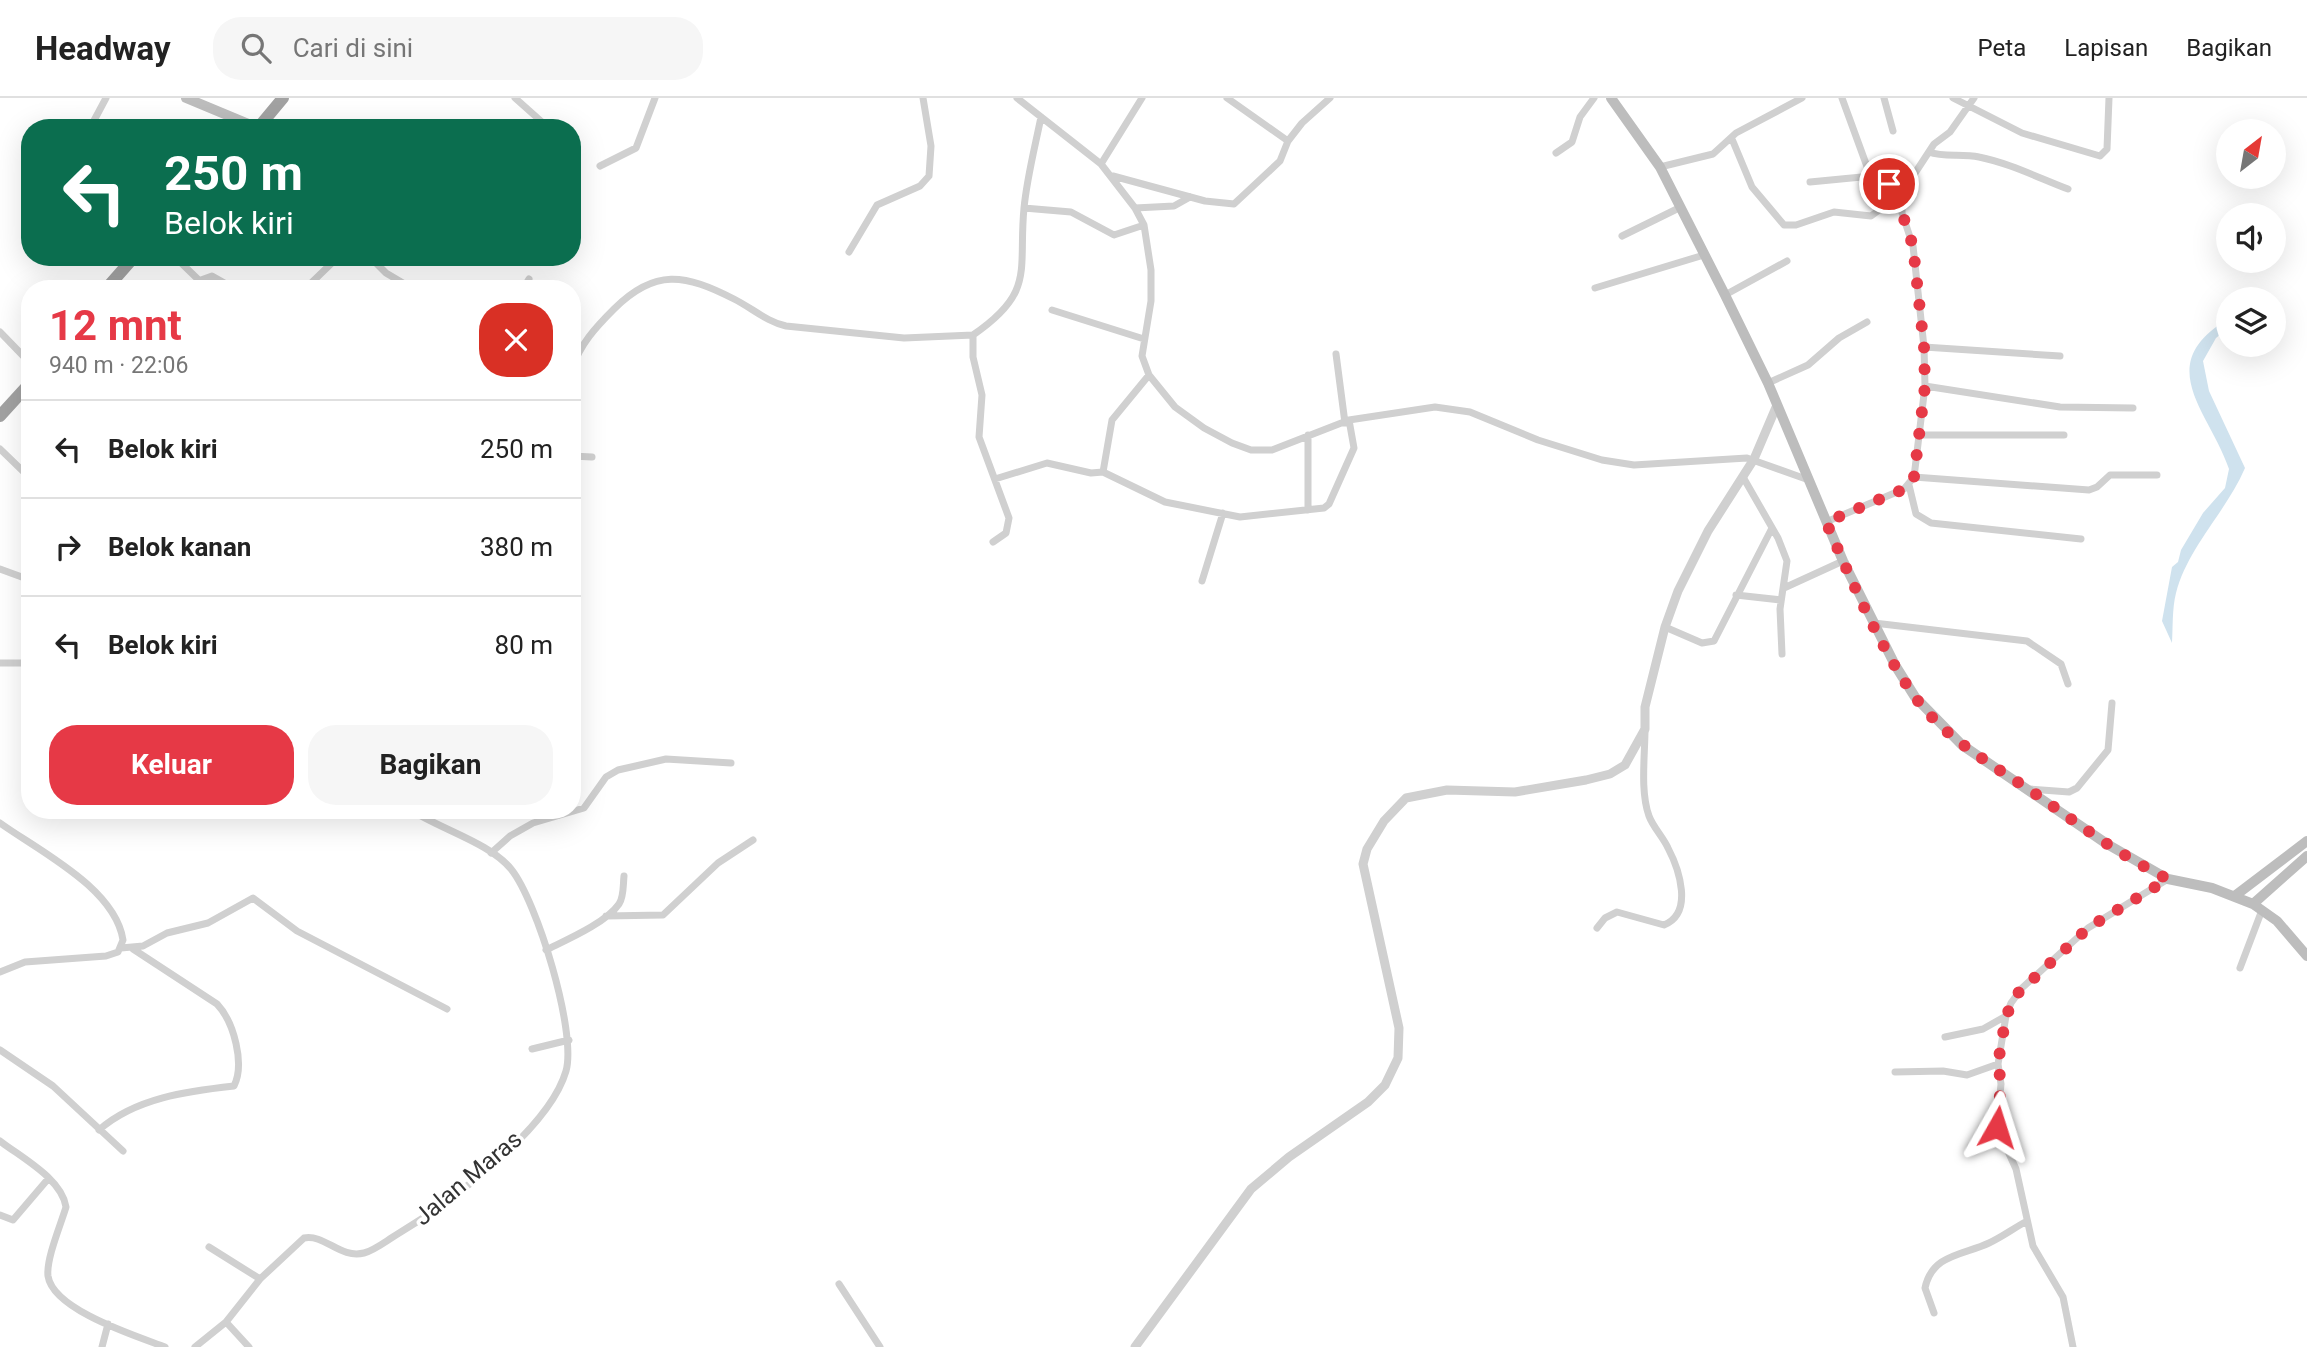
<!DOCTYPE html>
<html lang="id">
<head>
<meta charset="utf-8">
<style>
  :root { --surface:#fff; --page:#f6f6f6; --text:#222; --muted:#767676; --line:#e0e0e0; --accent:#e63946 }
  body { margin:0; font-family:Roboto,sans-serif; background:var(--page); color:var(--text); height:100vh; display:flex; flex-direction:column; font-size:26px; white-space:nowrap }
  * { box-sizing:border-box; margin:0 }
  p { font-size:23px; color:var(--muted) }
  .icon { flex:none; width:38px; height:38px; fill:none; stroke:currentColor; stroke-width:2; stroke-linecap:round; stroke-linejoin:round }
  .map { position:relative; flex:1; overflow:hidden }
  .panel { position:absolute; left:21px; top:182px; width:560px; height:539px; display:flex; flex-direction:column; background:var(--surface); border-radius:28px; box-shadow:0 7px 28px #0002 }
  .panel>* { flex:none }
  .top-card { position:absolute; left:21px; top:21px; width:560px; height:147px; border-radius:28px; box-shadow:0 7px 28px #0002; background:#0b6e4f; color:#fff; overflow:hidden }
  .needle { width:46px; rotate:31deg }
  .controls { position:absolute; left:2216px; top:21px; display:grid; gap:14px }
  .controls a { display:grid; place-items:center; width:70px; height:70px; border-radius:50%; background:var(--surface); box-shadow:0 7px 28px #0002; font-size:35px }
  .pin { position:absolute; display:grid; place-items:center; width:60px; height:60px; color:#fff; margin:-30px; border:4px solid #fff; border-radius:50%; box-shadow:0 2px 7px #0007 }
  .me { position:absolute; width:77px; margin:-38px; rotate:6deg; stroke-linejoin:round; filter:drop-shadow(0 0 5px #0008) }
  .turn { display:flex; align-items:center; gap:24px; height:147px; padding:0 28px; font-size:32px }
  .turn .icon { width:91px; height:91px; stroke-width:2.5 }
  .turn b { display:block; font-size:49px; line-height:60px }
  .round { display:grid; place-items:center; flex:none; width:74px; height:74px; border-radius:28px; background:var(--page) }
  .headline { display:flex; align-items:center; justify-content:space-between; height:119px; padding:0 28px }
  h1 { font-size:42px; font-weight:700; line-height:52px; color:var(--accent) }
  .button { display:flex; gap:14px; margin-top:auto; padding:14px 28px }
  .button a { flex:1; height:80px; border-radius:28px; background:var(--accent); color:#fff; font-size:28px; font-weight:700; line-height:80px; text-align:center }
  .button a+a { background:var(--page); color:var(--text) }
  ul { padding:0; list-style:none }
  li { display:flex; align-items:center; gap:21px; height:98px; padding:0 28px; border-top:2px solid var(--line) }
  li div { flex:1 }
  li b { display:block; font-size:26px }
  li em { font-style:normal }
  header { display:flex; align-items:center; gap:42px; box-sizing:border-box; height:98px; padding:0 35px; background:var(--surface); border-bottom:2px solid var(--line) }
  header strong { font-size:33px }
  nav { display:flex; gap:38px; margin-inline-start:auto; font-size:24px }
  .search { width:490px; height:63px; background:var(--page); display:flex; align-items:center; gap:18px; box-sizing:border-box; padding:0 24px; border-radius:28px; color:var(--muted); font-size:26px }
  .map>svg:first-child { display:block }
  .water { fill:#cfe2ee }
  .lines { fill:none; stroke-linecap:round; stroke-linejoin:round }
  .minor { stroke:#d0d0d0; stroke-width:7 }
  .tertiary { stroke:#d0d0d0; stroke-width:9 }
  .secondary { stroke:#bdbdbd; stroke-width:10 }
  .trunk { stroke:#a2a2a2; stroke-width:12 }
  .route { stroke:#e63946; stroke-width:12; stroke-dasharray:0 21.6 }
  .labels { text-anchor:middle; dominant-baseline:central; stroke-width:7; stroke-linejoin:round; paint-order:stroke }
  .street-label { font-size:24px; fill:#333; stroke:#fff }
</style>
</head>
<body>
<header>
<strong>Headway</strong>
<div class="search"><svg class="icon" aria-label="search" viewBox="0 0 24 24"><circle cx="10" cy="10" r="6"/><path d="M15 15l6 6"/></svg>Cari di sini</div>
<nav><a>Peta</a><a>Lapisan</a><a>Bagikan</a></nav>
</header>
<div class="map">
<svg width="2307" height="1249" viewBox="0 0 2307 1249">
  <rect width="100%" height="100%" fill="#fff"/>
  <path class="water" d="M2228 221V230L2216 240 2203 263 2209 293 2245 370C2226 414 2188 449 2176 495 2172 511 2173 529 2172 545L2162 523 2172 469 2178 464 2181 452 2203 415 2225 390 2229 371C2210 314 2151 267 2228 221Z"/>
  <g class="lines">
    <path class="minor" d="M515 0 542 24
      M1017 0 1101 66 1135 110 1144 127 1151 172V203L1142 258 1149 277 1175 309 1204 330 1232 345 1251 352H1272L1349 322 1435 309 1470 314 1538 342 1602 362 1634 367 1747 360 1806 381
      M1227 0 1288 43
      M1842 0 1869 74 1902 95 1934 46 1950 34 1974 0
      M1884 0 1893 33
      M1953 0 2022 35 2100 58 2107 51 2109 0
      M90 30 106 0
      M1732 41 1752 89 1784 127H1796L1834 114 1871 118 1901 96
      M1929 54C1944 60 1962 55 1979 59 2009 65 2039 80 2068 91
      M1556 55 1572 44 1580 19 1594 0
      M1101 66 1142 0
      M600 68 636 50 655 0
      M1660 69 1713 56 1736 35 1802 0
      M1113 78 1205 103 1234 106 1280 63 1288 43 1302 25 1330 0
      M1810 84 1872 78
      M1024 110 1071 114 1114 137 1144 127
      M1135 110 1174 108 1190 99
      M1622 138 1681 109
      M849 154 877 107 920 88 929 78 931 48 923 0
      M175 159 208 191
      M370 159 386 175 413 191
      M201 182 212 178 235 191
      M1595 190 1704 157
      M305 191 338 159
      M523 191 529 181
      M1725 197 1787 163
      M1052 212 1144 241
      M0 234 30 265
      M973 237V259L982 297 979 339 1009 420 1006 435 993 444
      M1924 249 2060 258
      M1336 256 1345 325
      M572 271C580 246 596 229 614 211 655 170 685 176 734 201 752 210 767 224 786 228L904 240 973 237C1036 194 1018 172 1024 110 1027 79 1035 49 1041 19
      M1768 285 1808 267 1839 240 1867 224
      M1925 288 2060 309 2133 310
      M1918 337H2064
      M0 351 30 380
      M572 358 592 359
      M1103 374 1112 322 1149 277
      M1743 379 1778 440 1787 463 1780 511 1782 556
      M1914 379 2089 392 2097 389 2110 377H2157
      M995 381 1047 365 1091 375 1103 374 1165 404 1240 419 1324 410 1329 406 1354 350 1349 322
      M1909 387 1916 416 1931 425 2081 441
      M1308 412V337
      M1826 424 1904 391 1914 379 1925 288 1924 249 1913 148 1902 115V95
      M0 471 30 482
      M1202 483 1223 415
      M1784 490 1843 463
      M1736 497 1781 502
      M1874 525 2027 543 2061 566 2068 586
      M1665 529 1702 545 1714 543 1772 430
      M0 565H30
      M2029 691 2069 694 2077 690 2108 652 2112 605
      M0 725C39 753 115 790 123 842L118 854 106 858 25 864 0 874
      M491 755 510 738 533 725 584 710 606 679 618 672 666 661 731 665
      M606 818 663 817 718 765 753 742
      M1597 830 1605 820 1617 814 1664 827C1694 815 1679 771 1668 750 1663 739 1653 729 1649 718 1640 693 1645 658 1645 631
      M121 850 143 848 167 835 208 825 253 800 297 833 447 911
      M546 852C566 842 606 825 619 806 624 799 623 787 624 778
      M2240 870 2262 812
      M1945 939 1983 931 2006 918
      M532 951 569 942
      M0 952 53 988 123 1053
      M1895 974 1943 973 1967 977 1998 966
      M99 1032C135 1000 188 993 234 988 245 966 234 924 217 906L133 851
      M0 1043C22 1060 62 1081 66 1109 61 1126 46 1161 48 1178 53 1212 136 1238 165 1249
      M0 1117 13 1122 48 1081
      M209 1149 260 1181
      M839 1186 880 1249
      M1934 1215 1925 1190C1932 1156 1964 1157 1989 1145 2002 1139 2014 1130 2027 1123
      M226 1224 249 1249
      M102 1249 108 1226
      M195 1249 226 1224 260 1181 304 1140C325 1136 340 1161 364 1155 375 1152 386 1143 396 1137 448 1106 549 1032 566 973 577 934 537 803 511 771 490 745 440 731 411 712
      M2073 1249 2063 1199 2033 1148 2016 1071 1997 1029 2001 986 1998 966 2006 918 2011 905 2022 890 2088 830 2168 781"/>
    <path class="tertiary" d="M1135 1249 1251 1091 1289 1059 1368 1004 1385 987 1398 960 1399 930 1363 766 1367 751 1384 723 1406 700 1447 692 1515 694 1586 682 1610 676 1625 667 1645 631V609L1665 529 1678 493 1708 433 1754 361 1777 307"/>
    <path class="secondary" d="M186 0 258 30
      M1611 0 1660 69 1725 197 1768 285 1843 463 1895 567 1915 599 1962 647 2107 746 2168 781 2212 790 2253 806 2277 823 2307 858
      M2236 797 2307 743
      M2253 806 2307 758"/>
    <path class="trunk" d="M258 30 283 0
      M106 191 134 159
      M0 318 30 285"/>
  </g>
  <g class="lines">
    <path class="route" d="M1889 86 1902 95V115L1913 148 1924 249 1925 288 1914 379 1904 391 1826 424C1852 483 1878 547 1915 599 1945 640 1988 664 2030 692 2075 723 2118 757 2168 781L2088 830 2017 896 2006 918 1998 965 2001 986 1997 1029"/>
  </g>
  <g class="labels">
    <g class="street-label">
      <text transform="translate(468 1080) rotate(-40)">Jalan Maras</text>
    </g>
  </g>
</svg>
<div class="controls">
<a><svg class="needle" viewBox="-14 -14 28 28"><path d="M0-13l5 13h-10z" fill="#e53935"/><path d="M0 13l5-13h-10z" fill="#767676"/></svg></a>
<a><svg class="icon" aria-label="sound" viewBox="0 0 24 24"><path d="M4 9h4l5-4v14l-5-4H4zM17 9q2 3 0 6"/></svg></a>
<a><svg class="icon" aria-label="layers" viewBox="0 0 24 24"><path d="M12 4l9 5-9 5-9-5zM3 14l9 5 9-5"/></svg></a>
</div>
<div class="pin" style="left:1889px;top:86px;background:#d93025"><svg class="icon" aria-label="arrive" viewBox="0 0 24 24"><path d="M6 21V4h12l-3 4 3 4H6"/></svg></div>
<svg class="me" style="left:1997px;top:1029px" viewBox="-20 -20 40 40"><path d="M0-17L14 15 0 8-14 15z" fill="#e63946" stroke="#fff" stroke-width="4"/></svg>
<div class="top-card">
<div class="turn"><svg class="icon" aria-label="left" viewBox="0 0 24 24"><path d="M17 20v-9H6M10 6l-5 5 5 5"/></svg><div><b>250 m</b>Belok kiri</div></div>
</div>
<section class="panel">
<div class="headline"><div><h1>12 mnt</h1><p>940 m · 22:06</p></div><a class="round" style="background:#d93025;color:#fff"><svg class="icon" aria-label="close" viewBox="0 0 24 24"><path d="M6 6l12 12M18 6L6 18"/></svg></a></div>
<ul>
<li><svg class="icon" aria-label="left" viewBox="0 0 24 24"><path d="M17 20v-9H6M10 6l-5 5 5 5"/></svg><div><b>Belok kiri</b></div><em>250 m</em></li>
<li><svg class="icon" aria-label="right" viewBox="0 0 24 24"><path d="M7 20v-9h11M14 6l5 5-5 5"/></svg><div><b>Belok kanan</b></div><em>380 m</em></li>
<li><svg class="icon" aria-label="left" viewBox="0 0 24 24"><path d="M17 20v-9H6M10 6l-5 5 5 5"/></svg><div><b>Belok kiri</b></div><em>80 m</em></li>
</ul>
<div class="button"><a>Keluar</a><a>Bagikan</a></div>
</section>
</div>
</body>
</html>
